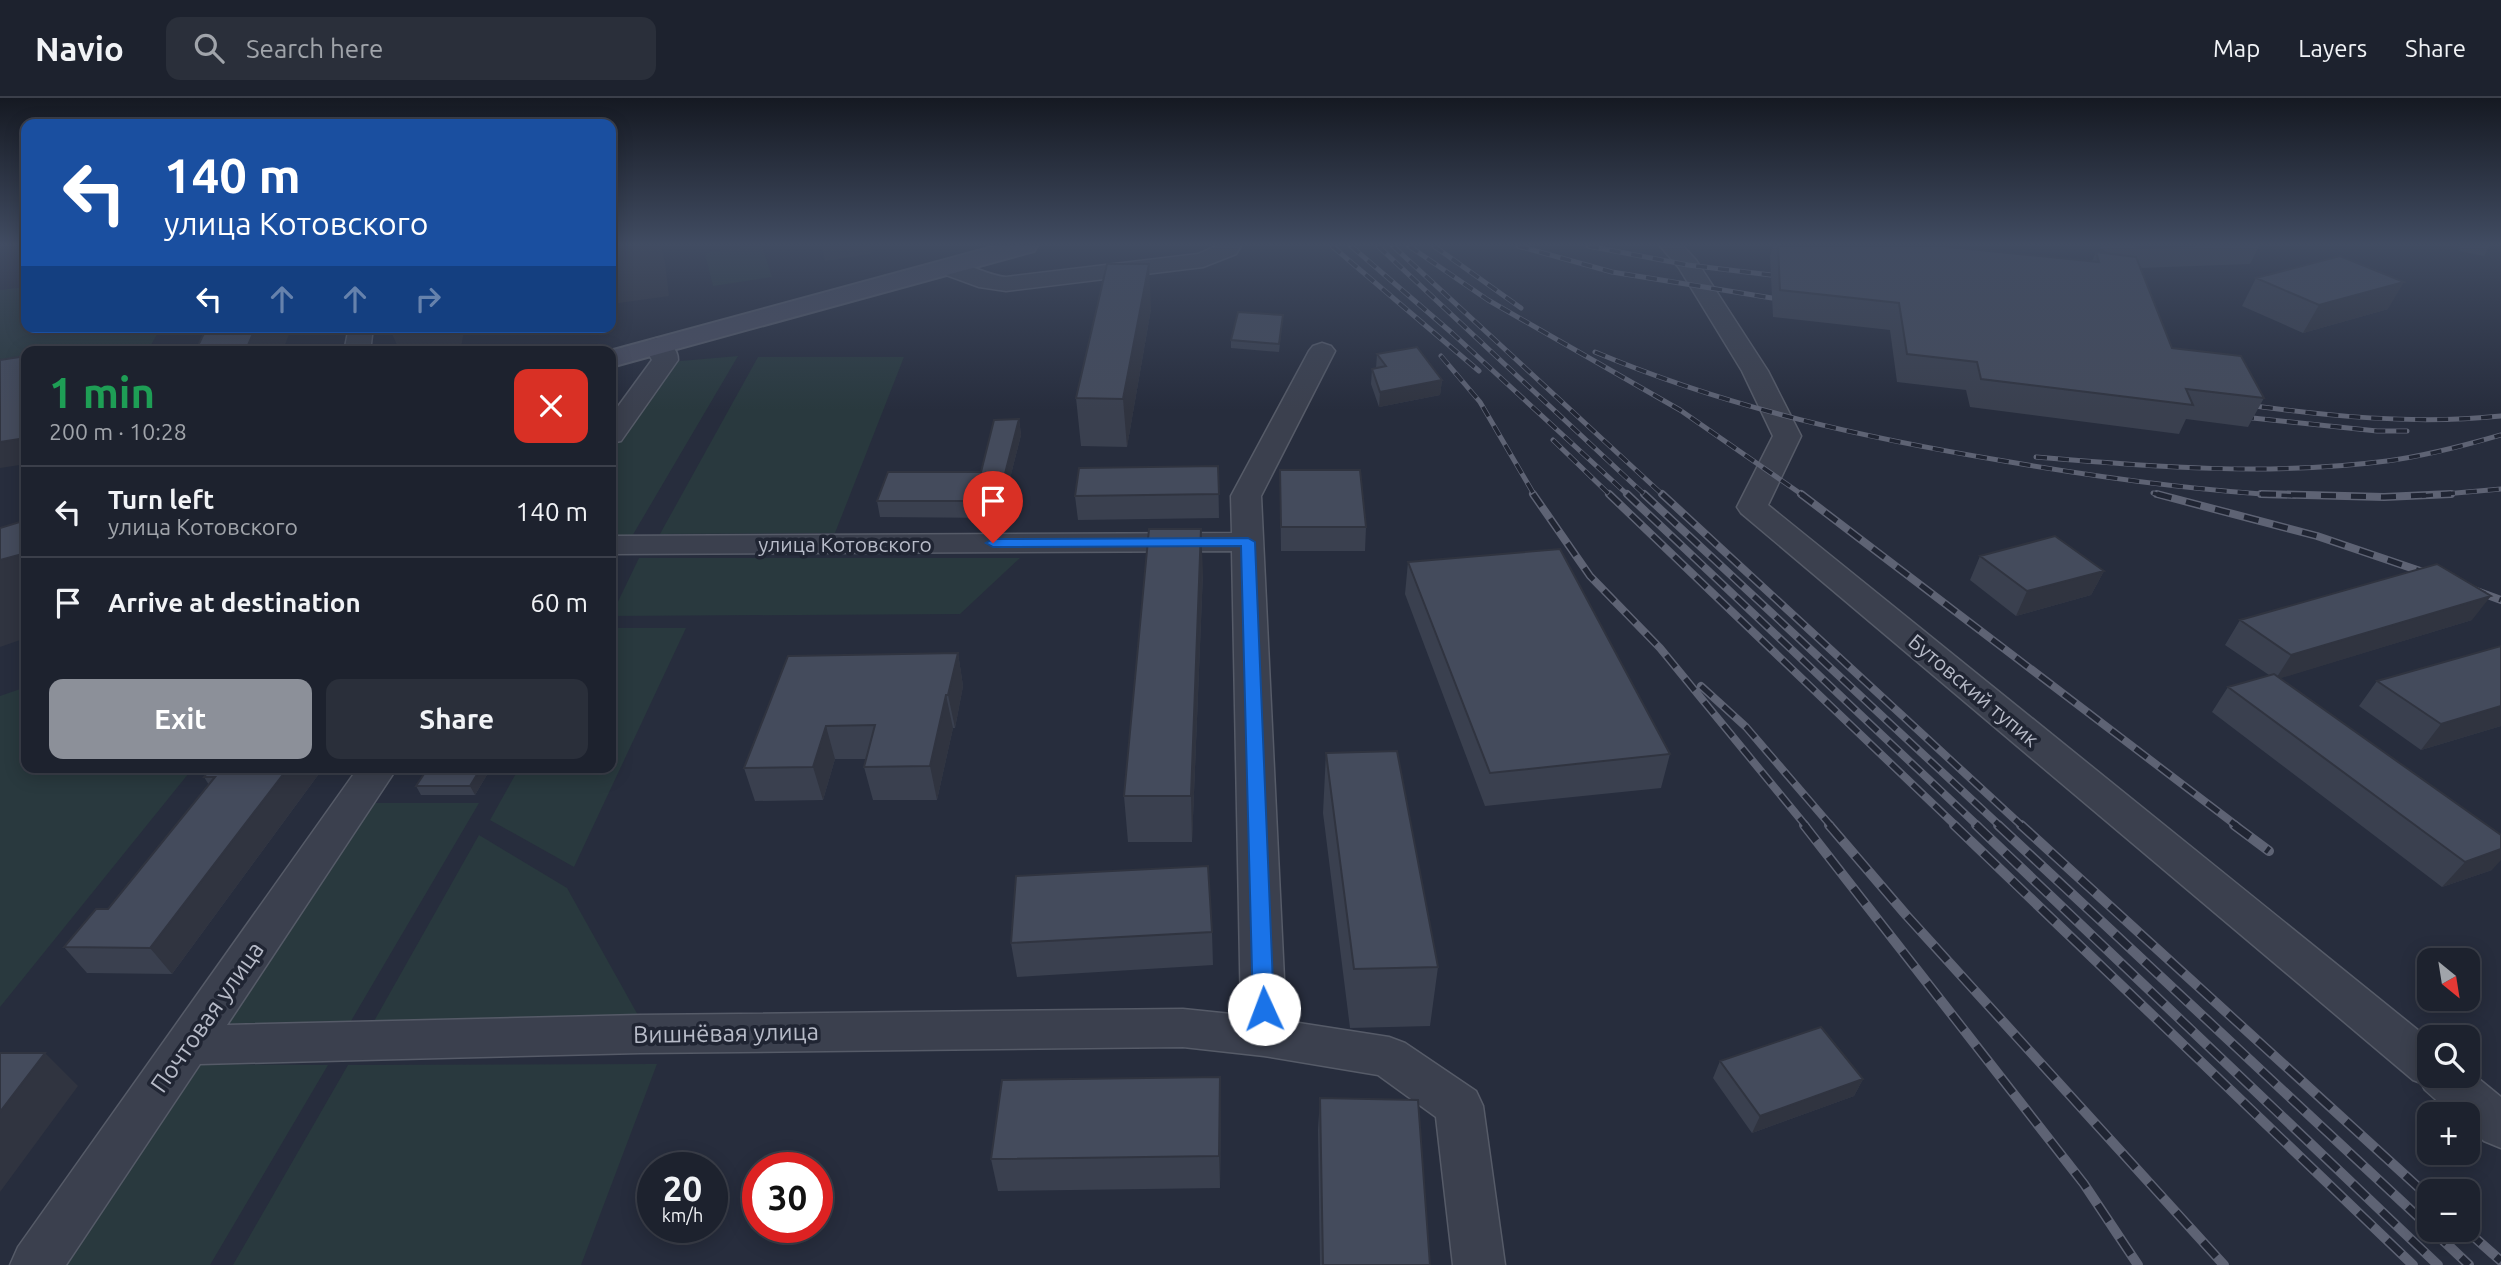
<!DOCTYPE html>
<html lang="en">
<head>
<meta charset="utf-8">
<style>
  :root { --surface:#1d222e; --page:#2a2f3a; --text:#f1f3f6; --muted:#a0a4aa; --line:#3b3f4a; --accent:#8c9099 }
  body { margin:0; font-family:Ubuntu,sans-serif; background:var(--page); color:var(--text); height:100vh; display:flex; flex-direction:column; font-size:26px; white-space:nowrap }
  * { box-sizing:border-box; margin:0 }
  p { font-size:23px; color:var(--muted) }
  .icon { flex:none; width:38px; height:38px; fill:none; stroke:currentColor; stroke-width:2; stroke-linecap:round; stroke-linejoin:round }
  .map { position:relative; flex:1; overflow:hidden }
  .panel { position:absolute; left:21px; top:248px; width:595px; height:427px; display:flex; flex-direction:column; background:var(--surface); border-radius:14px; box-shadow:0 4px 18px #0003,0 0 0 2px var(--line) }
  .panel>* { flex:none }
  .guide { position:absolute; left:21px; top:21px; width:595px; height:214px; border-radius:14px; box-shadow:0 4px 18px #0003,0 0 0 2px var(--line); background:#1a4fa0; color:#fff; overflow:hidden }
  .needle { width:46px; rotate:150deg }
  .tools { position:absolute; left:2417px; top:850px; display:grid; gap:14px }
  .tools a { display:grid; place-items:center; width:63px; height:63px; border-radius:14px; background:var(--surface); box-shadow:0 4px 18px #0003,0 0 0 2px var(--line); font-size:35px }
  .speed { position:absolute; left:637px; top:1054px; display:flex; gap:14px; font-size:35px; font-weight:700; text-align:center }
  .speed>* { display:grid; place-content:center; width:91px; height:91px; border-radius:50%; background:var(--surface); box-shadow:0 4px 18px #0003,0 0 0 2px var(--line); line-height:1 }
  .speed small { font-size:18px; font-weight:400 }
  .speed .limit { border:10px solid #d22; background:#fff; color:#111 }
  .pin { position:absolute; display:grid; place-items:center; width:60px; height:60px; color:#fff; margin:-72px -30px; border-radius:50% 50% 50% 0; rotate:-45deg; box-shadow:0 0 7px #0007 }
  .pin .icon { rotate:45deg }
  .me { position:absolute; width:77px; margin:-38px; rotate:358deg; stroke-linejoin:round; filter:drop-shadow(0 0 5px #0008) }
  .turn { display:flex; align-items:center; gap:24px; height:147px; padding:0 28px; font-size:32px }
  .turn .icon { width:91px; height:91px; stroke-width:2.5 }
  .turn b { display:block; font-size:49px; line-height:60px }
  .lanes { display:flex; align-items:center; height:66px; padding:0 28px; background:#0003; justify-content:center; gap:35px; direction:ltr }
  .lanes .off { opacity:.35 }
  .round { display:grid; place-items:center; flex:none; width:74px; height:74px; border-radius:14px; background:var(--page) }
  .headline { display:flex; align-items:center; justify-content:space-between; height:119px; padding:0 28px }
  h1 { font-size:42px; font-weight:700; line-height:52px; color:#1e9e55 }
  .primary-button { display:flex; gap:14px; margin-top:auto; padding:14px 28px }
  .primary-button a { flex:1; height:80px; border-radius:14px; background:var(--accent); color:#fff; font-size:28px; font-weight:700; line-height:80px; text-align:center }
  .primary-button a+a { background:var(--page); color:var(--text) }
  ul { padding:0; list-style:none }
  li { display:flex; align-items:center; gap:21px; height:91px; padding:0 28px; border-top:2px solid var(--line) }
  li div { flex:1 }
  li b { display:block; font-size:26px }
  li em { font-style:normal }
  header { display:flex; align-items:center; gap:42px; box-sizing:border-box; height:98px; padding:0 35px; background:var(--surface); border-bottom:2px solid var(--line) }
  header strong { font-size:33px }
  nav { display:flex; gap:38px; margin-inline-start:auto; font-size:24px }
  .search { width:490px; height:63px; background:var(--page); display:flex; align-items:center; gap:18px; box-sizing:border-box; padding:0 24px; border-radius:14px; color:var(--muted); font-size:26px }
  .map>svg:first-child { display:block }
  .green { fill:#29393e }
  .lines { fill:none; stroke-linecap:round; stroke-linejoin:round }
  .street-casing { stroke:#565b68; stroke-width:3 }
  .secondary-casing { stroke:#565b68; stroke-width:4 }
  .street { fill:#3b404e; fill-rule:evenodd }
  .secondary { fill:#4a4e60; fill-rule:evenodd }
  .rail-far2-casing { stroke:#5e6374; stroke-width:5 }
  .rail-far1-casing { stroke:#5e6374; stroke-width:8 }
  .rail-casing { stroke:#5e6374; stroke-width:10 }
  .rail-far2 { stroke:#202533; stroke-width:3.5; stroke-dasharray:11; stroke-linecap:butt }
  .rail-far1 { stroke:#202533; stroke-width:5; stroke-dasharray:15; stroke-linecap:butt }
  .rail { stroke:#202533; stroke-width:7; stroke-dasharray:20; stroke-linecap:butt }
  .wall { fill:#3a404f }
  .shaded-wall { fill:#303440 }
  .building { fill:#444b5c; stroke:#303440; stroke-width:2 }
  .route { fill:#1a73e8; stroke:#114b97; stroke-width:2 }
  .labels { text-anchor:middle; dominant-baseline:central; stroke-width:7; stroke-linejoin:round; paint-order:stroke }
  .street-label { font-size:21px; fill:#b7bbc8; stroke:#202533 }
  .near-street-label { font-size:24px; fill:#b7bbc8; stroke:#202533 }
</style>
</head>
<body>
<header>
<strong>Navio</strong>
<div class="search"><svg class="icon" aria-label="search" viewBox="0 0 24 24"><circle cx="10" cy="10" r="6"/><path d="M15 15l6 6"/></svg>Search here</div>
<nav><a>Map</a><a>Layers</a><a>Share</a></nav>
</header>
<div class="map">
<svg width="2501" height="1167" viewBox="0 0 2501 1167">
  <rect width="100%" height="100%" fill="#272d3d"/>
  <path class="green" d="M748 148H762L772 179 713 188 705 155Z
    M26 189V229H161L151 247 109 254H26V266L0 270V192Z
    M738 258 631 440H611V348L669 264Z
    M758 259H904L835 435 660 436Z
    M639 460H1020L960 516 611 518Z
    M611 530H686L574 769 490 722 519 670H611Z
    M26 589V670H193L0 909V598Z
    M374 705H479L351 923 226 926Z
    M479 737 567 790 639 919 373 925Z
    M199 966 328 967 210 1167H66Z
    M657 966 581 1167H233L348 967Z"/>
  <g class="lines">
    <defs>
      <path id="street" d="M1216 148H1241L1236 156 1203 169 1006 193 979 189 938 174 935 169 938 164C959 159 984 177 1006 179L1198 156Z
        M1660 148H1683L1696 162 1768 273 1801 338 1768 407 2429 941V978H2468V972L2501 999V1050L2484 1043 2468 1029V1017H2453L2425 992 2421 985 2413 982 1741 415 1737 409 1773 338 1742 273 1679 170Z
        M349 229H373L370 254H344Z
        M657 240C668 243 678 250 678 262L621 343 611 345V318L652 262 644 248 648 243Z
        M1322 245 1331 248 1335 253 1261 398 1286 923 1389 939 1405 945 1476 993 1483 1008 1505 1167H1453L1436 1019 1378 977 1264 958 1183 949 640 955 200 966 66 1167H10L18 1149 358 670H397L227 927 640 917 1183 911 1241 917 1232 453 611 456V438L1232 435 1231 398 1309 253 1313 248Z"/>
      <path id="secondary" d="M996 148H1037L1034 153 611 269V254H606Z"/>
    </defs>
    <use href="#street" class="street-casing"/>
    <use href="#secondary" class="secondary-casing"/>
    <use href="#street" class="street"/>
    <use href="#secondary" class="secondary"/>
    <defs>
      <path id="rail-far2" d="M1332 148 1479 273
        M1351 148 1452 235 1629 398
        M1378 148 1646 398
        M1393 148 1664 398
        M1409 148 1488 202 1680 312 1804 398
        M1434 148 1521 210
        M1518 148 1612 174 1772 200
        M1588 148 1688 167 1771 177
        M1595 254C1731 311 1865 340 2010 364 2104 380 2199 393 2295 398
        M1441 258 1480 304 1535 398
        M2240 306C2327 318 2413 327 2501 318
        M2243 319 2377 333H2407
        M1553 342 1611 398
        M2036 359C2153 369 2270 378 2387 363 2426 358 2463 348 2501 337
        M2153 395 2163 398
        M2422 398 2501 391"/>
      <path id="rail-far1" d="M1533 396 1590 478 1660 550 1806 728
        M1609 396 1956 728
        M1627 396 1978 728
        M1644 396 2000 728
        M1662 396 2022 728
        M1801 396 2237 728
        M2157 396 2317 438 2435 478
        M2261 396 2384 399 2451 396
        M2471 491 2501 502
        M1701 588 1746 629 1831 728"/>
      <path id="rail" d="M1804 727 2084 1086 2138 1167
        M1829 727 1907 818 2224 1167
        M1954 727 2413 1167
        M1976 727 2438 1167
        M1998 727 2429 1129
        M2021 727 2429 1099
        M2234 727 2269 753
        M2432 1132 2469 1167
        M2466 1132 2501 1163"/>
    </defs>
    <use href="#rail-far2" class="rail-far2-casing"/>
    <use href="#rail-far1" class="rail-far1-casing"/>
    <use href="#rail" class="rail-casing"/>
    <use href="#rail-far2" class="rail-far2"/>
    <use href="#rail-far1" class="rail-far1"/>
    <use href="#rail" class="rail"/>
  </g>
  <path class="wall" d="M1773 148H1939L2092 163 2096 154 2109 156 2100 149 2101 148H2259L2250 166 2140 170 2172 250 2264 300 2248 329 2186 321 2179 336 1970 309 1966 292 1897 284 1890 232 1773 219 1770 158Z
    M2460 148H2490L2484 158 2459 153Z
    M2256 180 2388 211 2303 235 2242 208Z
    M1151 211 1127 349 1081 348 1076 300Z
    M1283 217 1279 254 1231 250V242Z
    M1377 256 1442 282 1440 297 1379 309 1371 286 1372 271 1376 270Z
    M1019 321 1021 337 1000 420 880 419 877 403 981 374Z
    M1218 368 1219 420 1078 422 1075 398Z
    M1280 372 1366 429 1365 453H1281Z
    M1980 458 2104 473 2091 497 2016 518 1970 482Z
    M1408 464 1670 656 1661 690 1485 708 1405 496Z
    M1203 474 1192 744H1128L1124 698Z
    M2240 522H2472L2280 580 2492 772 2442 789 2212 614 2228 589 2269 577 2225 547Z
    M2501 548V628L2421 652 2359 608 2377 583Z
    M958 555 963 588 955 630H953L937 702H873L864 669 867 661H835L823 702 755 703 744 670Z
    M1326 655 1438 869 1430 928 1350 930 1323 715Z
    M428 670H491L475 697H421L416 688Z
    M321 673 172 876 87 875 64 849 108 811 209 687 204 679Z
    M1212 834 1213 867 1017 879 1011 845Z
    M1720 963 1863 981 1854 998 1752 1035 1713 980Z
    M1320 1000 1430 1167H1320L1318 1032Z
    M1221 1012 1220 1090 998 1093 991 1061Z"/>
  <path class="shaded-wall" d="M611 148H661L665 164 669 198 612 206 611 203Z
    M822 148H870L871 156 825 163Z
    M1149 166 1151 211 1127 349 1123 301Z
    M2404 184 2388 211 2303 235 2319 207Z
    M256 229H292L282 254H245Z
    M389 229H465L460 254H400Z
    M1442 282 1440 297 1379 309 1380 294Z
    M1019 321 1021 337 1000 420 998 403Z
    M26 340V366L0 370V344Z
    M1201 431 1203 474 1192 744 1191 698Z
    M26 455V540L0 549V462Z
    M2104 473 2091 497 2016 518 2027 493Z
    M2491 498 2472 522 2275 582 2291 557Z
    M958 555 963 588 955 630 948 597Z
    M946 597 953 630 937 702 930 668Z
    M2501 608V628L2421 652 2441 626Z
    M826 628 835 661 823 702 813 669Z
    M288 670H319L321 673 172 876 150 850Z
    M481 670H491L475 697 470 688Z
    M2501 751V762L2492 772 2442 789 2465 764Z
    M45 955 78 988 0 1094V1014Z
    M1220 979 1221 1012 1220 1090 1219 1058Z
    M1863 981 1854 998 1752 1035 1760 1018Z"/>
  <path class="building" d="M1778 148H1939L2099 164 2096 154 2136 159 2172 250 2241 258 2264 300 2186 291 2193 307 1981 281 1977 264 1907 256 1899 205 1780 192Z
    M2135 148H2195L2138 150Z
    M2340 158 2404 184 2319 207 2256 180Z
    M1107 166H1149L1123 301 1076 300Z
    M1238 214 1283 217 1279 246 1231 242Z
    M207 229H256L245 254H195Z
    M95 249 92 254H58Z
    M1417 249 1442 282 1380 294 1372 271 1386 268 1377 256Z
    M26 258V340L0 344V262Z
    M1019 321 998 403H877L888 374H981L994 322Z
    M1218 368 1219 396 1075 398 1079 370Z
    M1280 372H1360L1366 429H1281Z
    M26 422V455L0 462V430Z
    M1149 431H1201L1191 698H1124Z
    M2055 438 2104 473 2027 493 1980 458Z
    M1560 451 1670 656 1490 675 1408 464Z
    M2437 466 2491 498 2291 557 2240 522Z
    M2501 548V608L2441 626 2377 583Z
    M958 555 948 597H946L930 668 864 669 875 627 826 628 813 669 744 670 788 558Z
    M2274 576 2501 737V751L2465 764 2228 589Z
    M1397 653 1438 869 1354 871 1326 655Z
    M211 670H288L150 850 64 849 96 811H108L215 679H204Z
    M428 670H481L470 688H416Z
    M1208 768 1212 834 1011 845 1016 778Z
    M1821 929 1863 981 1760 1018 1720 963Z
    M0 955H45L0 1014Z
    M1220 979 1219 1058 991 1061 1002 982Z
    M1320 1000 1418 1002 1430 1167H1323Z"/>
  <linearGradient id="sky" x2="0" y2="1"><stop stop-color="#151922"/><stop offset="0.47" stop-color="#414c62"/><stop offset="1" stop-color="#414c62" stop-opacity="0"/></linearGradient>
  <rect width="2501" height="312" fill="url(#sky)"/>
  <path class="route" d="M1248 440 1255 444 1274 911 1271 917 1264 920 1256 917 1253 911 1241 448 993 449 986 445 993 441Z"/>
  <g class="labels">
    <g class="street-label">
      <text x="845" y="446">улица Котовского</text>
      <text transform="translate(1974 592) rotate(40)">Бутовский тупик</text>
    </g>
    <g class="near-street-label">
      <text transform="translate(207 919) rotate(-55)">Почтовая улица</text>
      <text transform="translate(726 935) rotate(-1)">Вишнёвая улица</text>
    </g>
  </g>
</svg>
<div class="tools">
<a><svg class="needle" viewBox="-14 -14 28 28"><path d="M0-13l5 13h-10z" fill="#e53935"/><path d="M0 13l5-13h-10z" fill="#a0a4aa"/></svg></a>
<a><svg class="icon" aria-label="search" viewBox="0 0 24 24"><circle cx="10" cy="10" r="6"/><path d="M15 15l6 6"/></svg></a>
<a>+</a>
<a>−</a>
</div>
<div class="speed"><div>20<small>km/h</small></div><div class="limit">30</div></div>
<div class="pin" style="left:993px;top:445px;background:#d93025"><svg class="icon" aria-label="arrive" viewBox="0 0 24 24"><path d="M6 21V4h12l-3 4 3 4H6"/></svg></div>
<svg class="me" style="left:1264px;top:911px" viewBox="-20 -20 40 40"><circle r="19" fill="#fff"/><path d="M0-13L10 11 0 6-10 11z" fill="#1a73e8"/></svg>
<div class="guide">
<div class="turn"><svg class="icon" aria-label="left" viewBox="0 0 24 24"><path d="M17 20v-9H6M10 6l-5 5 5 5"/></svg><div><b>140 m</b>улица Котовского</div></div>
<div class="lanes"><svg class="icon" aria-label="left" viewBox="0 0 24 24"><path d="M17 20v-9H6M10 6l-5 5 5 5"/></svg><svg class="icon off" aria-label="ahead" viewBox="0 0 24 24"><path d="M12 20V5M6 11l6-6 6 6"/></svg><svg class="icon off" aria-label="ahead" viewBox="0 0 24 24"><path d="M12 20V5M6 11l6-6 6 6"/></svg><svg class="icon off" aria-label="right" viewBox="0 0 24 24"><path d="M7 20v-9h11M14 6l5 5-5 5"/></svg></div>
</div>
<section class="panel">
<div class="headline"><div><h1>1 min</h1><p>200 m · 10:28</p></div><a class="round" style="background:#d93025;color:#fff"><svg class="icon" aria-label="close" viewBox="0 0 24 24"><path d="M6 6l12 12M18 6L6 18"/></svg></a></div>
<ul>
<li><svg class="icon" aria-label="left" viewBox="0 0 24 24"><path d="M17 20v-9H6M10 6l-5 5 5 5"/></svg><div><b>Turn left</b><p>улица Котовского</p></div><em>140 m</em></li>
<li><svg class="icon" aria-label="arrive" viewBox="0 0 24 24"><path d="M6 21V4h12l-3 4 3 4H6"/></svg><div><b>Arrive at destination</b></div><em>60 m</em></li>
</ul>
<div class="primary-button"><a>Exit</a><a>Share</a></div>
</section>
</div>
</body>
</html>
